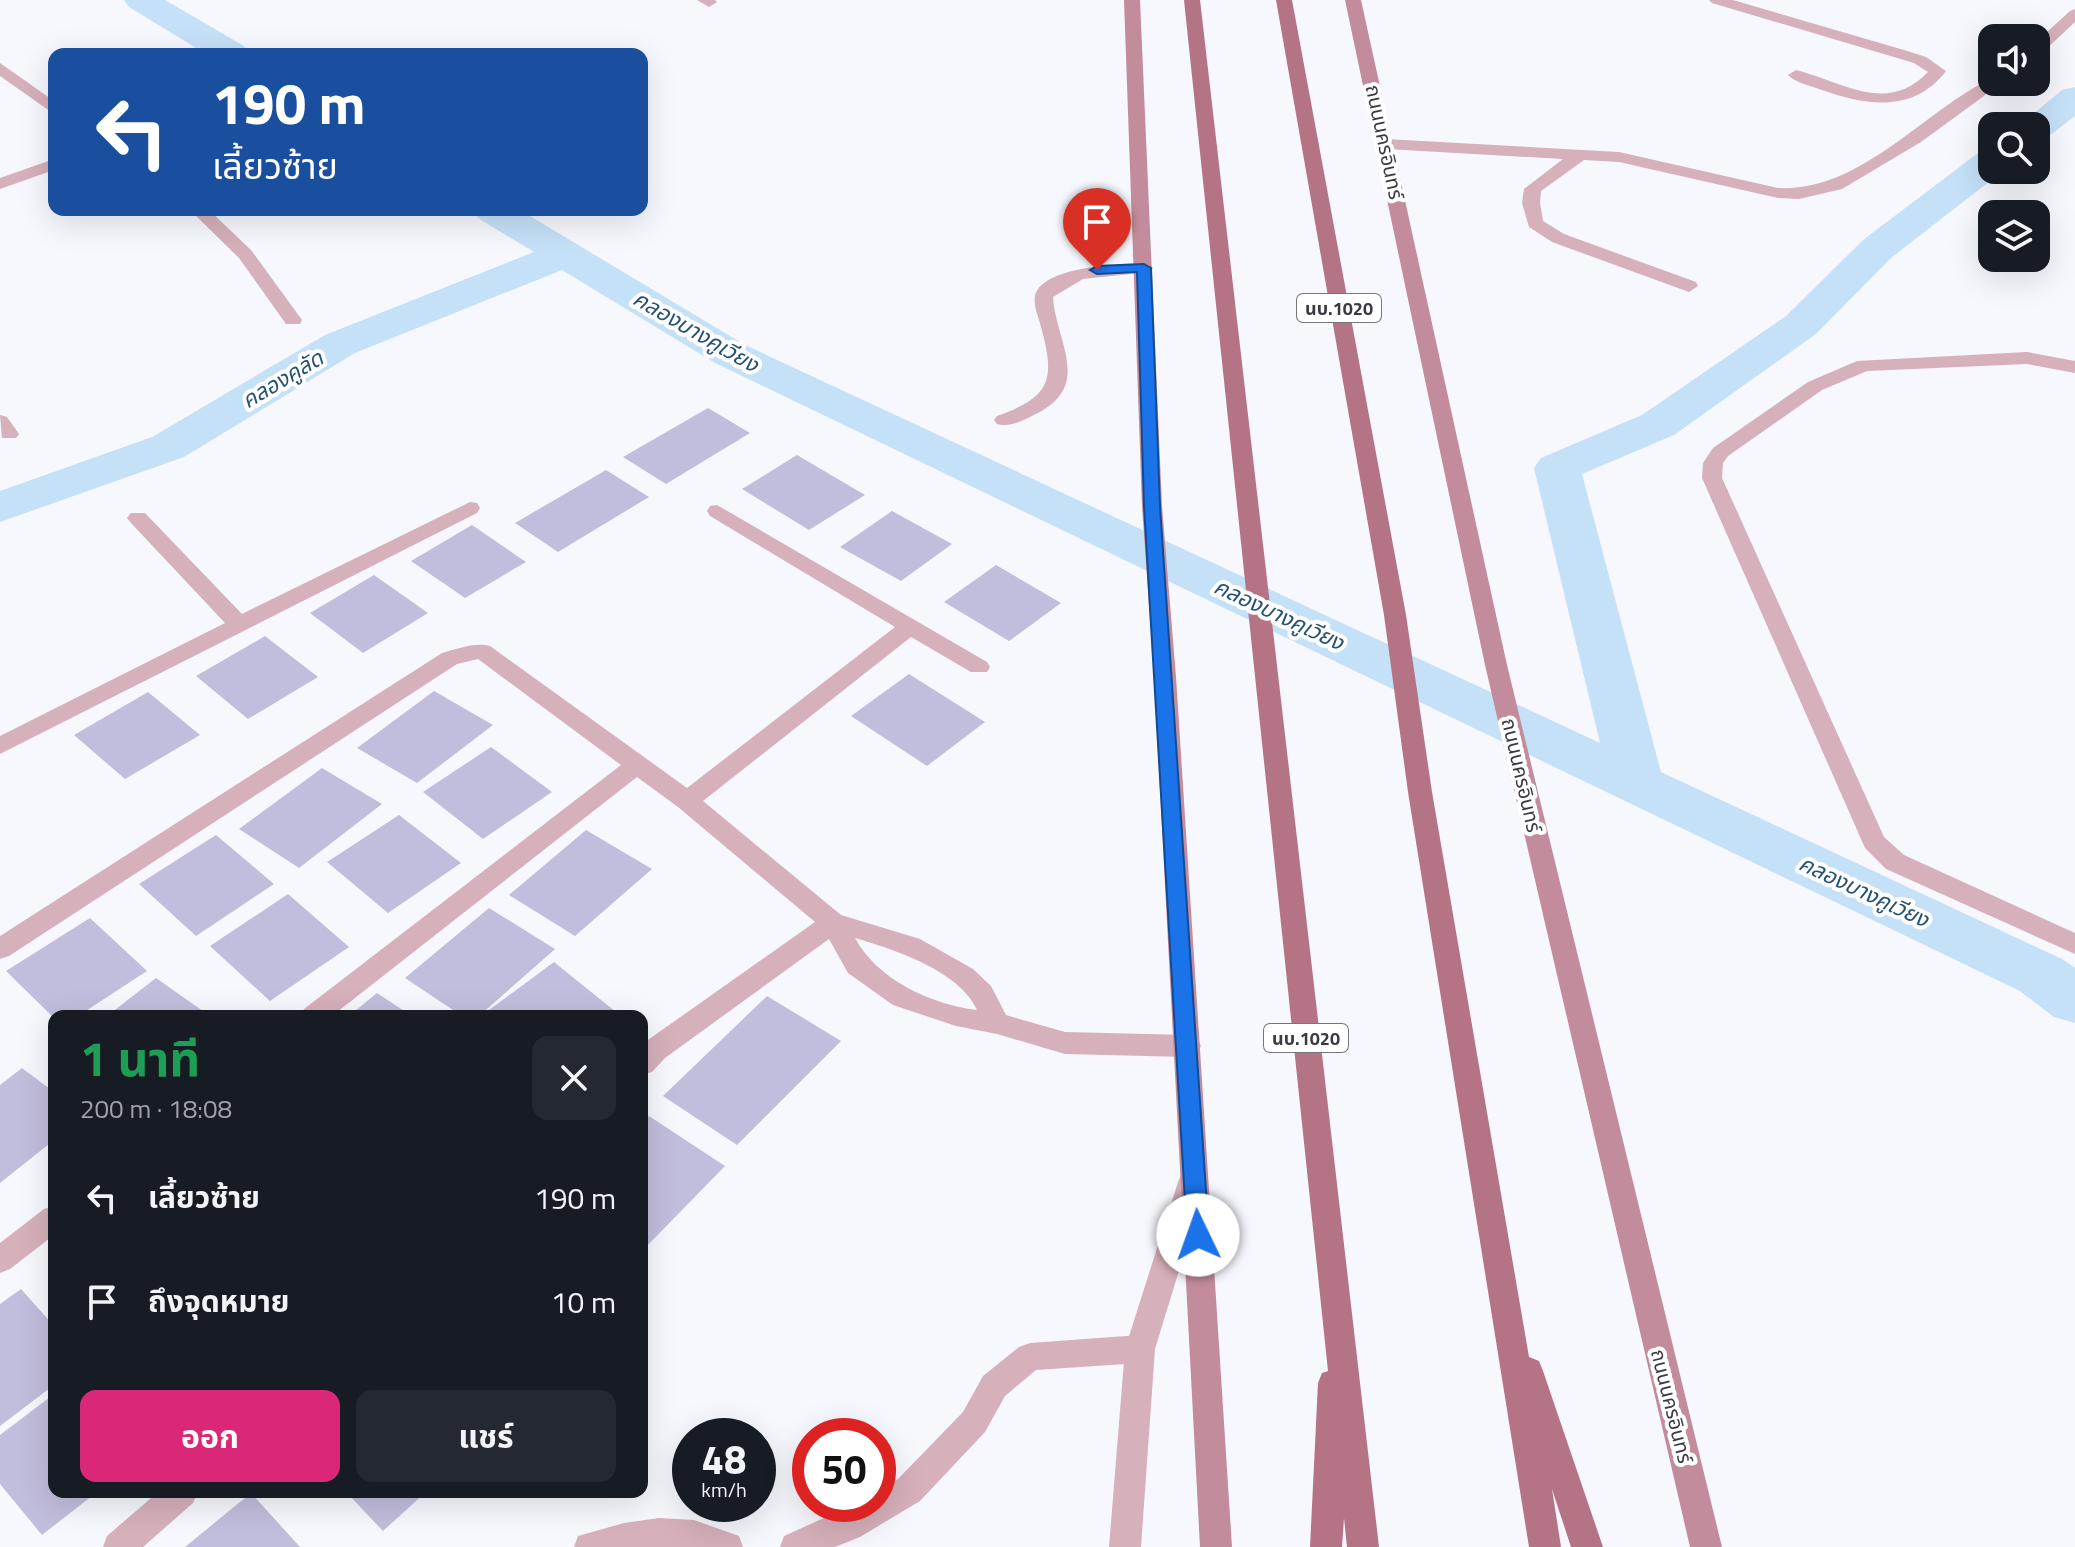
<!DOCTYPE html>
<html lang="th">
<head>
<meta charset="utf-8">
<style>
  :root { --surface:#171b24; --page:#242831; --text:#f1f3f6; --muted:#9ea1a6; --accent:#db2777 }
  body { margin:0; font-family:"Titillium Web","Noto Sans Thai",sans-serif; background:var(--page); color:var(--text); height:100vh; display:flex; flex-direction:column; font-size:30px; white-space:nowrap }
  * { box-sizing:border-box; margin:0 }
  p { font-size:26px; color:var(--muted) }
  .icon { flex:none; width:44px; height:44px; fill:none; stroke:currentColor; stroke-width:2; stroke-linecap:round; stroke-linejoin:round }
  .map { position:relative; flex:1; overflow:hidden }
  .side { position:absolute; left:48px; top:1010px; width:600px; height:488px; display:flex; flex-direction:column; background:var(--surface); border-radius:16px; box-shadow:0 8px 32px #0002 }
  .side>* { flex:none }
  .top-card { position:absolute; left:48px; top:48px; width:600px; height:168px; border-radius:16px; box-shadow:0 8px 32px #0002; background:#1a4fa0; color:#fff; overflow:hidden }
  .fabs { position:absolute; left:1978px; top:24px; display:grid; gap:16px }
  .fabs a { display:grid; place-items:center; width:72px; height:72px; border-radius:16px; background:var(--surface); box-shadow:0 8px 32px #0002; font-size:40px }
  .speed { position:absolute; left:672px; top:1418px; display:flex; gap:16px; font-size:40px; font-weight:700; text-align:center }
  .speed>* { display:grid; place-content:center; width:104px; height:104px; border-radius:50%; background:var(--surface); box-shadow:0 8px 32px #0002; line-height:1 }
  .speed small { font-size:20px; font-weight:400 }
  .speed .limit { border:12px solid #d22; background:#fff; color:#111 }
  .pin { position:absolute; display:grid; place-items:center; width:68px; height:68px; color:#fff; margin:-82px -34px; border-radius:50% 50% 50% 0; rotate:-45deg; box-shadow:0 0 8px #0007 }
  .pin .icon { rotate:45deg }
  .me { position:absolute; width:88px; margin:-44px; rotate:357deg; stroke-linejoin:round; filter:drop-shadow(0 0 6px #0008) }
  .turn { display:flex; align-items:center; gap:28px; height:168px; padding:0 32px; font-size:36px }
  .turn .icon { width:104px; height:104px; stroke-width:2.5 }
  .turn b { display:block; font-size:56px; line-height:68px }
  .round { display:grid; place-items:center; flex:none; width:84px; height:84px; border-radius:16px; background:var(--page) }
  .overview { display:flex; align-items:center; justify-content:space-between; height:136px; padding:0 32px }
  h1 { font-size:48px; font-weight:700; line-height:60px; color:#1e9e55 }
  .primary-button { display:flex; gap:16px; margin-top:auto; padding:16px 32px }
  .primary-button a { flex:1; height:92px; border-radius:16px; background:var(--accent); color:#fff; font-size:32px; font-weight:700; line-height:92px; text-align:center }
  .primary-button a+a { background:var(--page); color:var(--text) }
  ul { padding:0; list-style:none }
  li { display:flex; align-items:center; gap:24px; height:104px; padding:0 32px }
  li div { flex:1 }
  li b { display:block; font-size:30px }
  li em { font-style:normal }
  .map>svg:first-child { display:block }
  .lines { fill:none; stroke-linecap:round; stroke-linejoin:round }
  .canal { fill:#c5e1f7; fill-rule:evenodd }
  .building { fill:#c1bddc }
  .lane { fill:#d6b0ba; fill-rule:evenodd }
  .street { fill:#d6b0ba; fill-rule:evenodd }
  .secondary { fill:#c38c9c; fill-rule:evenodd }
  .primary { fill:#b57386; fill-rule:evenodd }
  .route { fill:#1a73e8; stroke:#114b97; stroke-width:2 }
  .labels { text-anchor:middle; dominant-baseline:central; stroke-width:8; stroke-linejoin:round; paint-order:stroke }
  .shield { fill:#fff; stroke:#76757b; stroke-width:2 }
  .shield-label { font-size:18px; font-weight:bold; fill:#3b3a42 }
  .street-label { font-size:20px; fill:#3b3a42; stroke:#fff }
  .water-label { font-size:22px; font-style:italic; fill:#255271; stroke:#fff }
</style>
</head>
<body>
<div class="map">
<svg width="2075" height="1547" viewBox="0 0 2075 1547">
  <rect width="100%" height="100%" fill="#f7f7fe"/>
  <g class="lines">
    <path class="canal" d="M124 0H165L244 46 249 54H206L129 7Z
      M2075 87V116L2049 136 2036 139V126H2019L2062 90Z
      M1992 150V170H2004L1891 258 1816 334 1674 435 1582 474 1661 772 2062 959 2075 968V1023L2054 1017 2020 991 715 363 562 270 355 353 184 457 0 522V491L152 437 325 335 534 252 478 218 472 210H520L745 345 1600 743 1534 468 1541 458 1642 415 1786 316 1863 240 1978 153Z"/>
  </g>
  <path class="building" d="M708 408 750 433 666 484 623 457Z
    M797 455 865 495 809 530 742 489Z
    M606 470 649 497 558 552 515 523Z
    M892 511 952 544 901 581 840 547Z
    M472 525 526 562 465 598 411 561Z
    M996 565 1061 603 1009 641 944 602Z
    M374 575 428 613 363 653 310 613Z
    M265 636 318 677 248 719 196 676Z
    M909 674 985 722 927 766 851 716Z
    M434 691 493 725 417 783 357 748Z
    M148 692 200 735 125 779 74 735Z
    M491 747 552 792 483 839 423 792Z
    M322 768 382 804 299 868 239 829Z
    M399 815 461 863 388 913 327 862Z
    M586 830 652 869 575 936 509 895Z
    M216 835 274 884 196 936 139 884Z
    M288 894 349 947 270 1001 210 946Z
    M489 908 555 949 479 1016H462L405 978Z
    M90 918 147 971 78 1016H54V1018L6 971Z
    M554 962 621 1016H481Z
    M156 978 210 1016H107Z
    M377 993 412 1016H349Z
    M767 996 841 1041 737 1145 663 1096Z
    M22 1068 54 1092V1140L0 1183V1085Z
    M649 1116 725 1166 642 1251V1123Z
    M21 1289 54 1326V1385L0 1426V1304Z
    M54 1394V1492H97L42 1535 0 1484V1435Z
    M346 1492H426L383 1531Z
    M251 1493 300 1547H185Z"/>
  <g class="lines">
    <path class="lane" d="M1709 0H1733L1904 50 1926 57 1946 71C1914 113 1867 106 1822 90 1811 86 1796 83 1788 75L1796 70C1843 82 1887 115 1928 72L1914 63 1712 3Z
      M2075 9V22L2042 53 2036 55V42L2070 11Z
      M1992 78V82H2003L1921 142 1842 189 1799 199 1778 198 1619 162 1584 160 1541 191 1540 203 1543 221 1564 234 1696 282 1698 286 1689 292 1552 242 1529 227 1522 203 1524 189 1563 159 1386 149 1378 144 1386 139 1619 152 1778 188C1861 192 1923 111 1992 78Z
      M1144 263 1150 264 1153 268 1150 272 1083 279 1053 297C1055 339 1093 385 1038 413 1026 419 1010 428 997 424L994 420 997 416C1050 397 1056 381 1041 327 1039 318 1033 306 1035 296 1042 266 1120 264 1144 263Z
      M1140 1335 1151 1339 1155 1349 1151 1359 1140 1363 1036 1370 1005 1396 985 1432 920 1501 860 1537 835 1547H780L784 1536 855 1504H878V1491L898 1479 963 1412 983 1376 1019 1347 1030 1343Z
      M659 1518 694 1520 739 1536 743 1547H574L578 1536 624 1523Z"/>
    <path class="street" d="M697 0H715L717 2 709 7Z
      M0 63 54 101V114L0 76Z
      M54 159V170L0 189V178Z
      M190 210H209L251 250 302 320 300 324H286L239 258Z
      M2027 352 2075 361V373L2027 364 1867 371 1822 390 1728 456 1723 463 1722 478 1884 837 1904 855 2075 933V954L1886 869 1865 848 1702 478 1703 463 1713 448 1808 382 1857 361Z
      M0 415 7 417 19 434 16 438H2Z
      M470 502 477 503 480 508 477 513 0 754V736L225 623 131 523 127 518 131 513H145L242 614Z
      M717 505 987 662 990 667 987 672H971L911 637 703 801 841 915 920 939 973 969 991 986 1006 1015 1065 1032 1187 1035 1197 1038 1201 1046 1197 1054 1187 1057 1065 1054 997 1034 956 1026 893 1005 848 973 829 939 665 1058 652 1072 642 1075V1046L645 1042 815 922 678 807 637 777 332 1016H300L304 1009 621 765 478 659 457 664 9 956 0 959V936L442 653C457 649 475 642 490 646L687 788 895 627 710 516 707 511 710 506ZM855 938C893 949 960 971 977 1010 930 1004 878 980 855 938Z
      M1192 1170 1202 1173 1206 1182 1155 1349 1141 1547H1109L1125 1349 1178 1182 1182 1173Z
      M54 1206V1235L10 1269 0 1273V1243L44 1209Z
      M158 1492H198L193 1503 143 1547H103L107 1536Z"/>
    <path class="secondary" d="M1124 0H1140L1162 506 1176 677 1232 1547H1200L1154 677 1142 506Z
      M1345 0H1361L1507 665 1722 1547H1690L1485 665Z"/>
    <path class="primary" d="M1184 0H1200L1379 1547H1347L1344 1518 1342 1547H1310L1318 1383 1322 1373 1328 1371Z
      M1276 0H1292L1406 615 1432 792 1529 1357 1539 1361 1543 1371 1603 1547H1571L1552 1489 1561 1547H1529L1408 792 1384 615Z"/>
  </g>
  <path class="route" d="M1144 264 1151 268 1160 506 1209 1235 1206 1242 1198 1245 1190 1242 1187 1235 1144 506 1137 272 1097 274 1090 270 1097 266Z"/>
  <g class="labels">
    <g class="shield">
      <rect x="1297" y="294" width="84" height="28" rx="6"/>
      <rect x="1264" y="1024" width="84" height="28" rx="6"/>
    </g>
    <g class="shield-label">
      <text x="1339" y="308">นบ.1020</text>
      <text x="1306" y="1038">นบ.1020</text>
    </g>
    <g class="street-label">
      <text transform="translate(1385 142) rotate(78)">ถนนนครอินทร์</text>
      <text transform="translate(1522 775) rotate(77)">ถนนนครอินทร์</text>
      <text transform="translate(1672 1406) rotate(76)">ถนนนครอินทร์</text>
    </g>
    <g class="water-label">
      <text transform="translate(696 331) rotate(30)">คลองบางคูเวียง</text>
      <text transform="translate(282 379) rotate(-31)">คลองคูลัด</text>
      <text transform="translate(1279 614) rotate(25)">คลองบางคูเวียง</text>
      <text transform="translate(1864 891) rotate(25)">คลองบางคูเวียง</text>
    </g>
  </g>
</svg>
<div class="fabs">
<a><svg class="icon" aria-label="sound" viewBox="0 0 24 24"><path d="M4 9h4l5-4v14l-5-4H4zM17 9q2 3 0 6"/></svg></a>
<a><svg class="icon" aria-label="search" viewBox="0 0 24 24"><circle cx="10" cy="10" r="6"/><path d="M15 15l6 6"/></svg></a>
<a><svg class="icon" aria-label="layers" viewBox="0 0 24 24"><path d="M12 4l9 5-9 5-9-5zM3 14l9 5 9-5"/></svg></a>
</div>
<div class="speed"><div>48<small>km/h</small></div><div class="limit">50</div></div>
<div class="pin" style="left:1097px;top:270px;background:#d93025"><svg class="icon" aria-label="arrive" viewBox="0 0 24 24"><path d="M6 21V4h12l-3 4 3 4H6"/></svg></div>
<svg class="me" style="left:1198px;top:1235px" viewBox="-20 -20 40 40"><circle r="19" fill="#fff"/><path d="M0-13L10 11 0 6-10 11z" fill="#1a73e8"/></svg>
<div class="top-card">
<div class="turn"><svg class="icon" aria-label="left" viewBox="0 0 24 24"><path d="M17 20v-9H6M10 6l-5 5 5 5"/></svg><div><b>190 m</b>เลี้ยวซ้าย</div></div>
</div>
<section class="side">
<div class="overview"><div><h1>1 นาที</h1><p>200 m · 18:08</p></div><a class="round"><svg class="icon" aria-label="close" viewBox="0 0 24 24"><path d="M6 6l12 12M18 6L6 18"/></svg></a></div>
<ul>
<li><svg class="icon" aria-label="left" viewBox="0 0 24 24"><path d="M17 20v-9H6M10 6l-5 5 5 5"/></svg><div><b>เลี้ยวซ้าย</b></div><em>190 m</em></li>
<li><svg class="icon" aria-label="arrive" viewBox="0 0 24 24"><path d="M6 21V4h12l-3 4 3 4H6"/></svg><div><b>ถึงจุดหมาย</b></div><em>10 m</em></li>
</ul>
<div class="primary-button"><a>ออก</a><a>แชร์</a></div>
</section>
</div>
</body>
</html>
